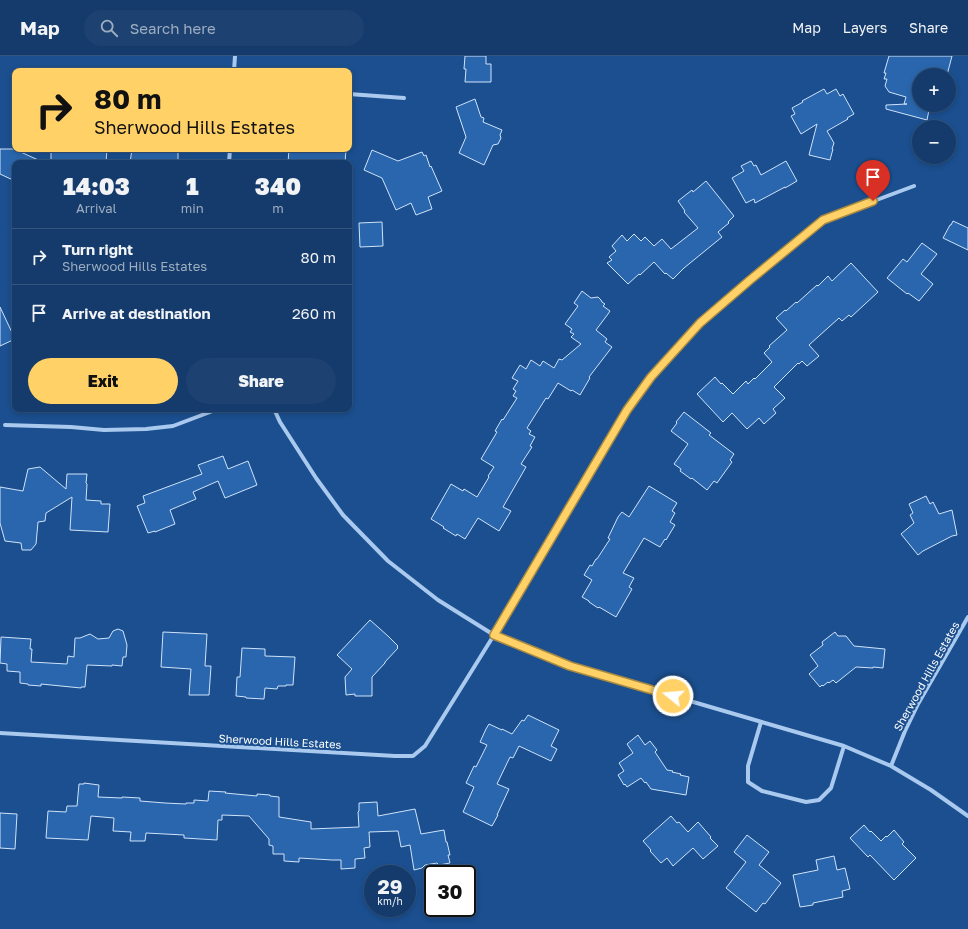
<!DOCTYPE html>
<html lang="en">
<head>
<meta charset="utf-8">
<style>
  :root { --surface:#143b6b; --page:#1d4271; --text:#f1f3f6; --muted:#9dadc1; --line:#33557e; --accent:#ffd166 }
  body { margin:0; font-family:"Golos Text",sans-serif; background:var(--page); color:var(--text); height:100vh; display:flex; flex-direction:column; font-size:15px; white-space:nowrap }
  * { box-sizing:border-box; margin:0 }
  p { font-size:13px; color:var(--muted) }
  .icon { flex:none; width:22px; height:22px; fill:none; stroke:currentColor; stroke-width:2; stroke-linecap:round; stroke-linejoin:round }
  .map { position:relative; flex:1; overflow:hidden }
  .panel { position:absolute; left:12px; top:104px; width:340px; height:252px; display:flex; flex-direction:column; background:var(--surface); border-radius:8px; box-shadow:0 2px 6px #0003,0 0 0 1px var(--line) }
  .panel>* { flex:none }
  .guide { position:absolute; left:12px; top:12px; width:340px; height:84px; border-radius:8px; box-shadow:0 2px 6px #0003,0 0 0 1px var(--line); background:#ffd166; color:#111; overflow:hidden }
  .tools { position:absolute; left:912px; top:12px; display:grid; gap:8px }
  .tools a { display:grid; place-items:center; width:44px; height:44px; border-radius:50%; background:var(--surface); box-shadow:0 2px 6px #0003,0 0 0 1px var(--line); font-size:20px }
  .speed { position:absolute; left:364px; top:809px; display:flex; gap:8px; font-size:20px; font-weight:700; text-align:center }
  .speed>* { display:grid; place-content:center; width:52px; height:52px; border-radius:50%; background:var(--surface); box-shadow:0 2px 6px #0003,0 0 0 1px var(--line); line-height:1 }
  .speed small { font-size:10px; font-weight:400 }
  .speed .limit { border:2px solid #111; border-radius:6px; background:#fff; color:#111 }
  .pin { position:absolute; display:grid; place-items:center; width:34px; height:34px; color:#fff; margin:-41px -17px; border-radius:50% 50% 50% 0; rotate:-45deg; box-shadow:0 0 4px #0007 }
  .pin .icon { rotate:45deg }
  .me { position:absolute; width:44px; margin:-22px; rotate:287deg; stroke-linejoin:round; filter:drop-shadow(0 0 3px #0008) }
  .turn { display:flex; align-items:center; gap:14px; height:84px; padding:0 16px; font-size:18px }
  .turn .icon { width:52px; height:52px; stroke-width:2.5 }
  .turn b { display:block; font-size:28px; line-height:34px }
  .eta { display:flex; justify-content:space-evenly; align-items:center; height:68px; text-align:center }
  .eta b { font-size:24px; font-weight:800; line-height:28px }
  .action { display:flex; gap:8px; margin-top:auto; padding:8px 16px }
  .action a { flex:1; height:46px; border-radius:24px; background:var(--accent); color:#111; font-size:16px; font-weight:800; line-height:46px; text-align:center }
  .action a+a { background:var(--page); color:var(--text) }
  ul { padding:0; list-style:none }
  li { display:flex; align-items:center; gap:12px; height:56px; padding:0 16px; border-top:1px solid var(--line) }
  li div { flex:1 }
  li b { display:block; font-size:15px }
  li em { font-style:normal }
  header { display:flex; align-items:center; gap:24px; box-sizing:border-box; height:56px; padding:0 20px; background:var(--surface); border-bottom:1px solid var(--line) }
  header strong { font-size:19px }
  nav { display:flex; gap:22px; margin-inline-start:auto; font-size:14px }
  .search { width:280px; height:36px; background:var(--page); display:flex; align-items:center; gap:10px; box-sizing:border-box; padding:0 14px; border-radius:22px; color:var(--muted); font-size:15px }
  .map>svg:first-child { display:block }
  .building { fill:#2a66ad; stroke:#cfe3fa }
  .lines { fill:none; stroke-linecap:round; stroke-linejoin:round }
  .minor { stroke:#a9c9ee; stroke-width:4 }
  .route-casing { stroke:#a68842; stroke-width:10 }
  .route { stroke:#ffd166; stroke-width:7 }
  .labels { text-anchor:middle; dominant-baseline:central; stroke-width:4; stroke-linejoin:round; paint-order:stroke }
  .street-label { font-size:11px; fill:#fff; stroke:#1b4f8f }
</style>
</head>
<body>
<header>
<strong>Map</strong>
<div class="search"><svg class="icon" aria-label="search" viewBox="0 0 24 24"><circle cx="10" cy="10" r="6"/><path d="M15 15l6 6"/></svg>Search here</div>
<nav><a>Map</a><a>Layers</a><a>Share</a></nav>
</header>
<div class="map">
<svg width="968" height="873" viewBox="0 0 968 873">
  <rect width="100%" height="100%" fill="#1b4f8f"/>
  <path class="building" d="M465 0H486V8H491V26H465L466 13H464Z
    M889 0H952L947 19H919V49H930L927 64 886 53V49L907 48H904L906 41 889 36 885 30 887 23H884L886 17H884Z
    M824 33 827 38 836 33 840 40 843 38 854 58 847 62 848 63 827 75 834 87 832 93H833L830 104 809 99 817 68 801 78 791 60 795 58 792 52 803 46 802 45Z
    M475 43 481 61 484 62 483 66 502 74 500 79 501 82 498 88 493 89 484 109 459 97 466 81 456 51Z
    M0 93H14L45 107H15V125L0 118Z
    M83 93H107L106 107H50L51 106V95L57 94 62 95 76 96Z
    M132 93H168L167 94 178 95V107H130Z
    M289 93H346L345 107H288Z
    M372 94 398 105 422 96 424 100 426 99 430 111 431 110 442 135 428 141 432 153 416 159 411 147 396 154 382 122 364 114Z
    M751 105 754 110 756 109 761 119 786 105 797 125 785 132V131L755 147 754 143 746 147 732 122 744 115 741 110Z
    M706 125 734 160 728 166 729 167 718 176 722 181 684 212 673 223 666 217 665 218 654 206 640 219 639 218 628 228 607 207 612 204 609 201 616 195 612 190 622 179 627 185 634 178 641 185 645 181 654 190 662 183 671 193 698 172 684 156 685 155 678 145 692 134 693 136Z
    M953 165 968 172V194L943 182 950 169H951Z
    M382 166 383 190 360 191 359 167Z
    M922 187 937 198 921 218 933 228 919 245 908 237 907 238 887 222 903 203 907 206Z
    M851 207 878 236 851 261 849 259 842 265 839 262 809 289 819 300 807 310 802 305 799 308 798 307 774 331 785 342 773 353 776 357 764 368 759 362 747 373 732 357 723 366 697 338 715 321 721 328 722 327 733 338 746 325 748 328 754 322 755 323 772 306 764 297 770 291 769 290 787 274 776 262 785 254 786 255 796 246 797 247 817 229 818 230 828 220 832 225Z
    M582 235 591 242 598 241 601 244 602 246 605 248 603 250 610 255 608 258 596 274 607 283 605 286 612 291 589 321 590 322 580 339 572 334 571 335 558 327 548 343 546 342 527 372 531 375 529 378 535 381 530 390 532 391 521 408 526 411 503 451 511 455 499 475 478 462 465 483 457 478 456 480 443 472 444 471 431 463 451 428 463 435 464 433 477 441 489 421 488 420 494 411 481 403 497 376 495 375 502 363 503 364 517 342 513 340 516 335 513 333 518 325 512 322 520 309 526 313 531 304 540 310 543 305 554 312 559 303 562 304 581 288 571 281 574 278 570 276 572 273 565 268 578 250 574 247Z
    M0 251 15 283 0 290Z
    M684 356 711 377 709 379 734 398 730 404 732 406 717 427 714 425 707 434 692 422 691 423 680 415 681 413 674 408 688 388 671 375 677 367 676 366Z
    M223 400 228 413 248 405 257 429 225 442 218 425 193 436 196 443 170 454 175 468 155 476V475L148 477 137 450 145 447 143 440 202 418 198 409Z
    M40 411 66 433 67 418H87L86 427 87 428 86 444 101 445V448H110L108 476 70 474 72 441 46 457 45 465 38 466 36 488 31 494H22L21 487 5 485 0 467V431L23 435 28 413Z
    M649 430 677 447 672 455 675 457 670 466 675 469 666 484 665 483 660 491 644 482 623 517 634 522 629 531 632 533 616 561 599 551 598 552 589 546V545L582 541 592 524 584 519 590 509 592 510 596 503H597L610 483 608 482 618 461 622 456 629 461Z
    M926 440 930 448 933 446 939 458 952 454 957 479 952 480 923 495 918 499 901 478 914 467 910 459 913 457 909 448Z
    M370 564 388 580 398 590 397 591 398 592 385 606V607L372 621V640H355V638L346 639 345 621 352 613 337 599Z
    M118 573 123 575 127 589 126 601H123L122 610 112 609V610L87 609 85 631H81V632L41 628V630L28 629V628L20 627V616L7 615V608L0 607 1 581 31 583 30 593H32L31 606 67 608 68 600 74 601 75 582H80L90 578 98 583 109 582 113 575Z
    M163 576 207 578 205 610H211L209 639H189L191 613 161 611Z
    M835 576 838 580H846L854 590 885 593 883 612 873 611V612L856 611 836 627 833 624 829 627 828 626 823 630 822 629 820 631 809 618 818 610 810 599 823 589 822 586Z
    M242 592 265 593V600L295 601 293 629H286V630H278L277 633 265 632 264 643 246 642V641L236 640 237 621H240Z
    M528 659 559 674 551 690 557 693 551 705 519 690 513 702 510 701 497 728 509 733 497 759H498L492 770 463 756 474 731 466 727 474 710 476 711 487 689 480 686 486 673 489 668 502 674V673L512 678 522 664 524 665Z
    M638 679 645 689 650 685 657 694 655 696 667 714 673 715 672 716 681 718 680 719 689 721 686 739 651 733 646 726 645 727 641 722 627 731 625 728 624 729 618 719 624 715 619 707 633 697 627 688Z
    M84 727 99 729 98 741 122 742V741L140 742V745L165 747 186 748V747H194V744L208 745 209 735 226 736 225 737 257 740V738L270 739V740L279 741V761L311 766V773L359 771 358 756 359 755V747L377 746 378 760 415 753 421 778 444 774 446 786H447L450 799H448L450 807 439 809 437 807 425 809 422 812 414 814 410 789 401 791 398 775 369 776 370 791 364 792 365 802 355 803V812L341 813V804H332L299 802V806L284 805V798H273V790L269 789V783L249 760 222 759V764H218L217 784 184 782V779L146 777 145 785H130L131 776 113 775 114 762 91 760 88 784 46 782 48 755 66 756 67 750H77L79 728H84Z
    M0 757 17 758 15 793 0 792Z
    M671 760 677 767 679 766 688 776 698 766 711 781 710 782 718 790 703 803 693 792 673 810 667 802 661 807 650 795 651 794 643 785Z
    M864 769 870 776 871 775 881 785 886 780 887 781 894 774 904 786 902 788 916 802 894 824 870 799 868 801 850 782Z
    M747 779 769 796 759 809 781 827 765 848 763 847 756 856 726 832 746 806 734 796Z
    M834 800 837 814 845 812 850 833 842 835 843 841 813 847V849L800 851 793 819 818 814 816 804Z"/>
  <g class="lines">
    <path class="minor" d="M234 15 235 0
      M349 38 404 42
      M229 107 230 93
      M274 353 280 366 316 422 343 459 388 505 438 544 494 579 570 610 844 690 891 710 931 734 968 760
      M5 369 71 371 104 374 146 373 173 370 218 353
      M761 666 748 710V726L762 735 806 746 819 744 831 732 844 690
      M0 677 395 700H413L425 690 494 579 627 354 651 321 700 267 823 164 914 130
      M891 710 905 675 918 648 968 561"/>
  </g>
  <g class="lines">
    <defs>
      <path id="route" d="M673 640 570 610 494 579 627 354 651 321 700 267 750 224 823 164 873 145"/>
    </defs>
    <use href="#route" class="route-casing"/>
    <use href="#route" class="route"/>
  </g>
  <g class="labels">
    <g class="street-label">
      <text transform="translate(926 620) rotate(-61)">Sherwood Hills Estates</text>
      <text transform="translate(280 685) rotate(3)">Sherwood Hills Estates</text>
    </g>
  </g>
</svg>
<div class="tools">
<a>+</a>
<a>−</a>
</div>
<div class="speed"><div>29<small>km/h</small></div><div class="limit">30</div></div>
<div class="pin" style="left:873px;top:145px;background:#d93025"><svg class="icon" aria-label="arrive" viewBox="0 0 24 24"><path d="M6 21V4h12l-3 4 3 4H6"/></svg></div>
<svg class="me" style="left:673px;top:640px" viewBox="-20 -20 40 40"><circle r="17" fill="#ffd166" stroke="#fff" stroke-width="3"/><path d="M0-11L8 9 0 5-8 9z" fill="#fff"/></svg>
<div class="guide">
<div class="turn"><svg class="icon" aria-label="right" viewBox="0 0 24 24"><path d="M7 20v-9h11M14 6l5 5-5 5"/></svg><div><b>80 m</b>Sherwood Hills Estates</div></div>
</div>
<section class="panel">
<div class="eta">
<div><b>14:03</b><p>Arrival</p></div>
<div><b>1</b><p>min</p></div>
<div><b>340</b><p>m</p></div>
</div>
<ul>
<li><svg class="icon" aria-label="right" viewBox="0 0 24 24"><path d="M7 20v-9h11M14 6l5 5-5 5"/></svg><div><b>Turn right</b><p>Sherwood Hills Estates</p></div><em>80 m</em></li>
<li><svg class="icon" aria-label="arrive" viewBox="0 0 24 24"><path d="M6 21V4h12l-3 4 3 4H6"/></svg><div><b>Arrive at destination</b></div><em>260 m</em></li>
</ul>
<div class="action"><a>Exit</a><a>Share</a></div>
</section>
</div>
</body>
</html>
